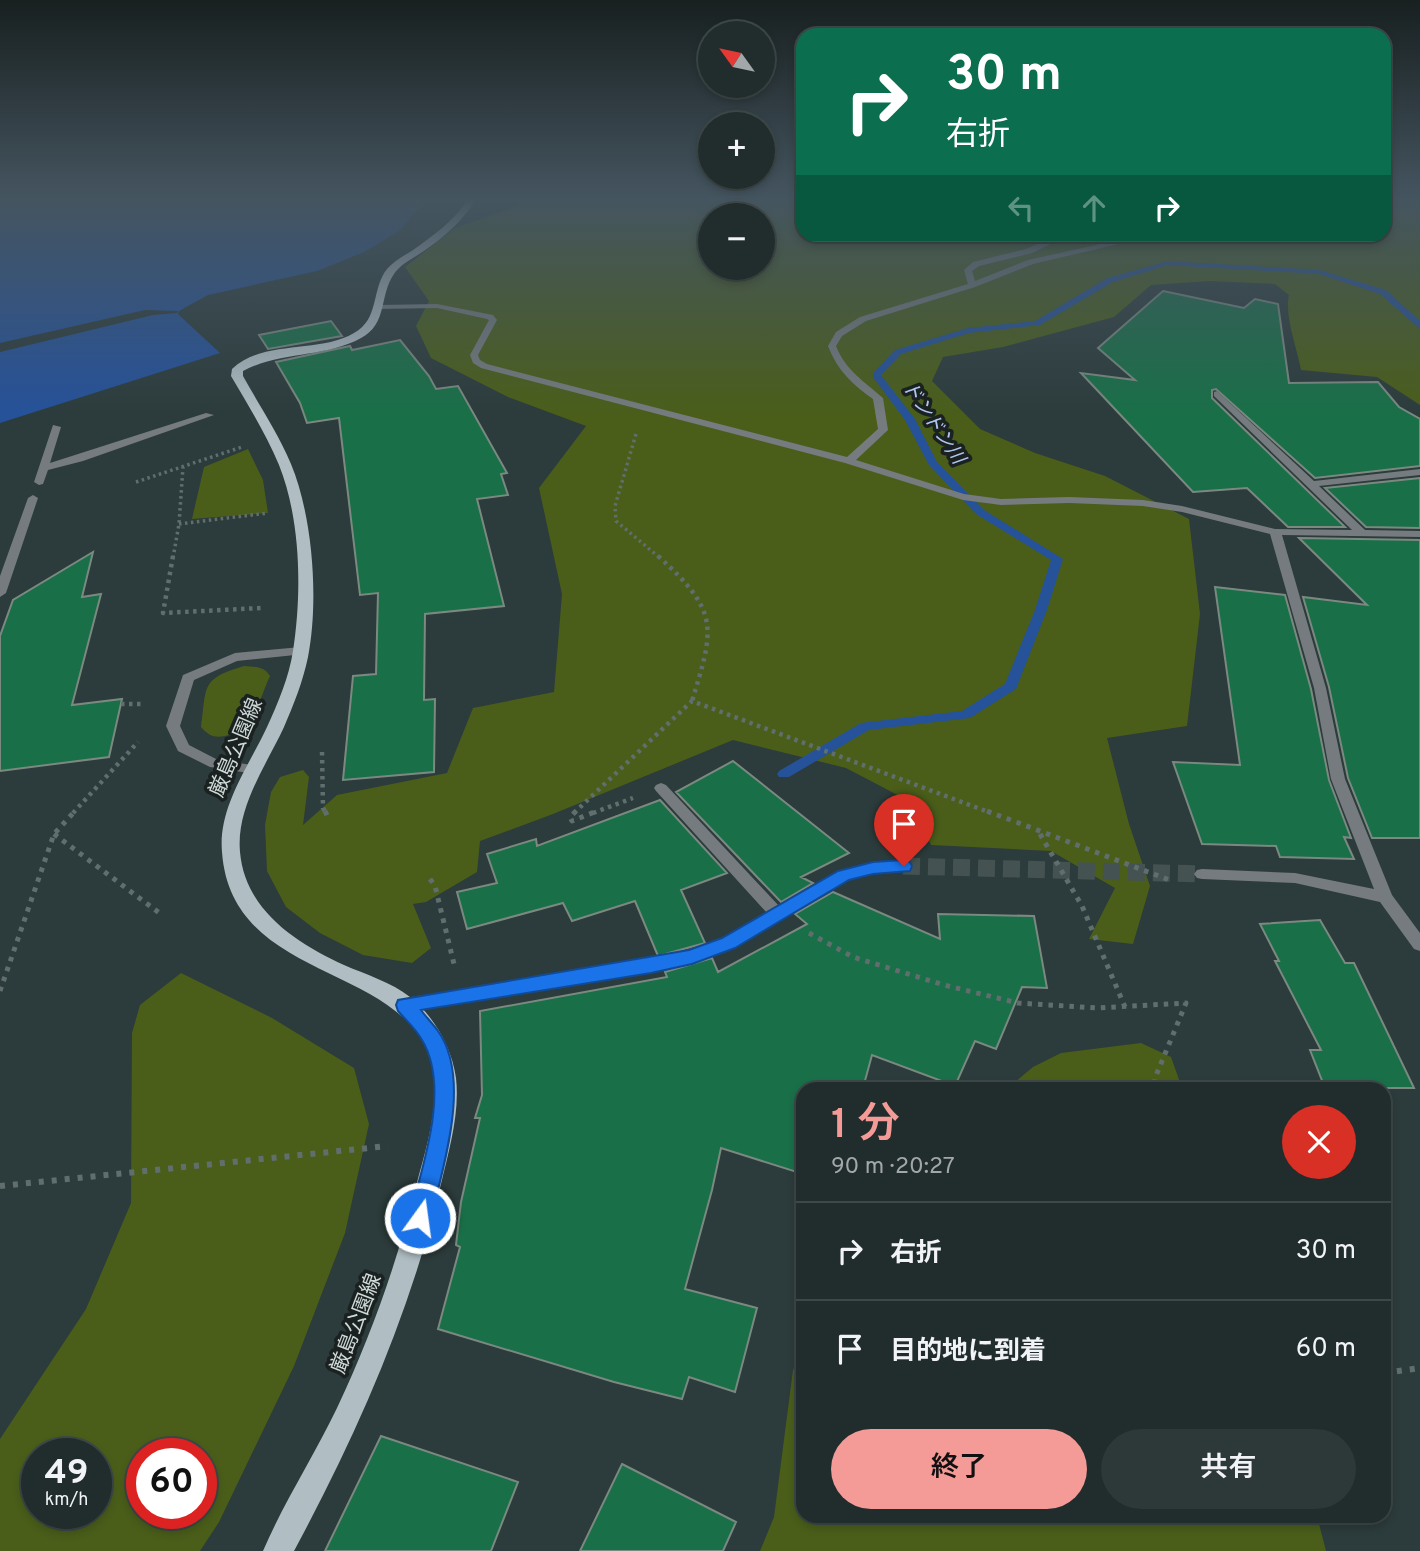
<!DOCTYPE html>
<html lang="ja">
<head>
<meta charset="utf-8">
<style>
  :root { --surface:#212c2c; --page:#2d3838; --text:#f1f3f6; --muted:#a2a7a9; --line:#3e4848; --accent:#f59b97 }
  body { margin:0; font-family:Overpass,"Noto Sans JP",sans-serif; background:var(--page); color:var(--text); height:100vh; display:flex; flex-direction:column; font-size:26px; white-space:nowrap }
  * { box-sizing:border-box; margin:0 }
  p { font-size:23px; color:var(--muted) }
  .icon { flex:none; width:38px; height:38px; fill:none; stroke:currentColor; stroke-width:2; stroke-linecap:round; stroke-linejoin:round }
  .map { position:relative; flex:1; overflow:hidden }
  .side { position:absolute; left:796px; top:1082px; width:595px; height:441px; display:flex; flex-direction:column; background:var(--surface); border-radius:21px; box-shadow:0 4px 10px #0003,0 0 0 2px var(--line) }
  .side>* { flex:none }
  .hud { position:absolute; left:796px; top:28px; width:595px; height:214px; border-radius:21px; box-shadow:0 4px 10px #0003,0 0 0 2px var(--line); background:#0b6e4f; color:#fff; overflow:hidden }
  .needle { width:46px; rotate:303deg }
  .controls { position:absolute; left:698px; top:21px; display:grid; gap:14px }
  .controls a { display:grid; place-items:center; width:77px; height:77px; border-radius:50%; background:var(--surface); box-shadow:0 4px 10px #0003,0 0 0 2px var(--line); font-size:35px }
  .speed { position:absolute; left:21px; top:1438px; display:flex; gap:14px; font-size:35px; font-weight:700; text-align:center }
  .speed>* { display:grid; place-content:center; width:91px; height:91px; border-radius:50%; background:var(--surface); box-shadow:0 4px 10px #0003,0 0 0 2px var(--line); line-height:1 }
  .speed small { font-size:18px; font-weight:400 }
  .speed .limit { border:10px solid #d22; background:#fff; color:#111 }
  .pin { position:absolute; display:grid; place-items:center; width:60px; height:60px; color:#fff; margin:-72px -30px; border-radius:50% 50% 50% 0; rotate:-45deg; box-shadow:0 0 7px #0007 }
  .pin .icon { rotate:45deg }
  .me { position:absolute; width:77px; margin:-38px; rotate:14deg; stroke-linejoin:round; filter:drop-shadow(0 0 5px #0008) }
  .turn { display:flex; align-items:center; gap:24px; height:147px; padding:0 35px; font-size:32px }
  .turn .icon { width:91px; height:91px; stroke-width:2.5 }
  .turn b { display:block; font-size:49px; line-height:60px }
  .lanes { display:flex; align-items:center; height:66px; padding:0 35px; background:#0003; justify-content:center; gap:35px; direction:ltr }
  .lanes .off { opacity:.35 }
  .round { display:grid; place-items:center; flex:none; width:74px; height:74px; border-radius:37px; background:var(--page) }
  .head { display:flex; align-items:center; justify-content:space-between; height:119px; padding:0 35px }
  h1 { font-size:42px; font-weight:600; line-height:52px; color:var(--accent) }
  .button { display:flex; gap:14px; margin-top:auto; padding:14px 35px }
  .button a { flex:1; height:80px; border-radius:42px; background:var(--accent); color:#111; font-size:28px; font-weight:600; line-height:80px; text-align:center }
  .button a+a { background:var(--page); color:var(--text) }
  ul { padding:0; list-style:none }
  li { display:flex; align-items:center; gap:21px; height:98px; padding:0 35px; border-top:2px solid var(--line) }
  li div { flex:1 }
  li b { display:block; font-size:26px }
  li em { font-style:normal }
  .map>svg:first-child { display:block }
  .green { fill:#4a5e1a; fill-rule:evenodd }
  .water { fill:#26529a }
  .pier { fill:#2c3b3b }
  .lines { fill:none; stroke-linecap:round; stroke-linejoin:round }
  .stream { fill:#26529a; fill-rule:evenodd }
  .building { fill:#196f48; stroke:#7b8980; stroke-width:2 }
  .minor-tunnel { stroke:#445352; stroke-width:17; stroke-dasharray:17 8; stroke-linecap:butt }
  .path-far3 { stroke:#606e6e; stroke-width:3.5; stroke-dasharray:2.5 3.5; stroke-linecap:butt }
  .path-far2 { stroke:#606e6e; stroke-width:4.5; stroke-dasharray:3.5 4.5; stroke-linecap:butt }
  .path-far1 { stroke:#606e6e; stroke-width:5; stroke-dasharray:4.5 6; stroke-linecap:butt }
  .path { stroke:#606e6e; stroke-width:6; stroke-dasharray:5 8; stroke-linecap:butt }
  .service { fill:#757b7e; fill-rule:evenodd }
  .minor { fill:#757b7e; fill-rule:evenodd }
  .primary { fill:#b0bec4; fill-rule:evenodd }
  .route { fill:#1a73e8; stroke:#114b97; stroke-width:2 }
  .labels { text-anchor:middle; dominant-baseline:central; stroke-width:7; stroke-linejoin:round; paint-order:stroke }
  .far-water-label { font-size:19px; font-style:italic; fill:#aec7ef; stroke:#1a2120 }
  .street-label { font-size:21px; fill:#ced8d7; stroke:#1a2120 }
</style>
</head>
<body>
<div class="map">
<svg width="1420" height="1551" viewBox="0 0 1420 1551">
  <rect width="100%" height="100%" fill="#2c3b3b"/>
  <path class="green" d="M537 199H803V234H1384V199H1420V405L1377 377 1301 370C1297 348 1284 315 1289 295L1275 284 1209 281 1151 285 1114 317 1003 347 943 357 932 381 980 429 1035 453 1105 476 1189 519 1200 614 1187 726 1107 738 1129 824 1150 886 1133 944 1089 939 1115 888 1051 851 931 845 909 801 846 768 733 740 553 814 480 841 477 872 426 902 413 904 431 948 412 963 363 955 320 933 286 907 267 871 265 825 271 792 280 777 303 770 309 777 303 825 337 795 447 773 473 708 554 692 562 594 539 488 586 426 508 397 431 358 416 326 429 301 405 267 455 228ZM710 215H763V268H710Z
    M248 449 263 480 268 513 192 519 204 467Z
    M244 666C255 667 264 666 270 676 259 700 254 730 225 736 214 738 209 736 201 727 207 686 200 679 244 666Z
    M181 973 272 1018 354 1068 369 1124 345 1233 294 1366 219 1522 200 1551H0V1439L86 1309 131 1203 132 1033 140 1005ZM96 1454V1514H37V1454ZM201 1454V1514H142V1454Z
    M1141 1043 1171 1057 1182 1088H1008L1033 1067 1061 1053Z
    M803 1352V1516H1317L1326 1551H760L774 1517 793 1370Z"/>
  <path class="water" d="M0 199H428L399 231 364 252 317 271 208 295 179 311 178 314 220 353 0 423Z"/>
  <path class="pier" d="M145 310 178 311 177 313 153 315 0 352V343Z"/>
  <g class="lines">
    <path class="stream" d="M1168 261 1320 270 1386 290 1420 321V329L1380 294 1319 274 1168 265 1113 282 1040 325 969 333 901 354 881 375 915 419 937 462 984 510 1063 559 1047 610 1016 689 970 718 869 730 789 777H779L777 774 779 771 861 723 962 711 1005 684 1035 610 1051 560 976 514 929 465 905 420 873 377V373L895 350 968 328 1035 321 1107 278Z"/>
  </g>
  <path class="building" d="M1163 291 1244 308 1255 299 1278 304 1289 383 1378 382 1399 407 1420 419V466L1315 478 1216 389 1212 390V398L1345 527H1288L1247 488 1193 492 1081 373 1135 380 1098 348Z
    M331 321 342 336 268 349 259 335Z
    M400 340 429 376 436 389 458 386 507 473 501 474 508 495 477 499 504 606 425 614 424 700 435 699 434 772 343 780 353 676 376 674 378 593 360 595 339 418 307 423 300 403 276 362 350 346 352 350Z
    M1420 478V528L1366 527 1325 488Z
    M1299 538 1420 540V838H1372L1348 778 1329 687 1303 597 1367 605Z
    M93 552 82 597 101 594 72 705 122 699 109 757 0 771V636L13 600Z
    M1215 587 1285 595 1311 689 1329 780 1351 838 1344 837 1354 859 1280 857 1276 846 1202 844 1173 762 1240 765Z
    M733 761 849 853 801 877 813 883 781 902 676 792Z
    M660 800 727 873 681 890 705 943 658 956 635 901 572 921 563 903 467 929 457 892 497 883 487 854 536 839 537 846Z
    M833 892 940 939 938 914 1034 916 1047 988 1022 987 996 1049 975 1041 955 1086 872 1055 863 1088H803V1174L721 1148 712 1190 685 1289 757 1308 735 1392 689 1377 682 1399 614 1382 438 1329 460 1247 456 1245 461 1202 480 1118H475L482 1095 480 1011 667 977 665 972 712 958 718 972 807 924 795 914Z
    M1320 920 1345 963H1354L1414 1088H1325L1310 1050H1321L1275 961H1279L1260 924Z
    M381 1436 518 1482 491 1551H325Z
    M622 1464 736 1522 723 1551H580Z"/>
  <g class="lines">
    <path class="minor-tunnel" d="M903 866 1202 874"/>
    <path class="path-far3" d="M636 434 615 506 616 521 660 558
      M136 482 242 447
      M179 524 268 513
      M173 558 179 524 183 467"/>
    <path class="path-far2" d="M173 556 163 613 261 608
      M658 556C719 611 715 627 692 701
      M121 704H141
      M322 752 323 808 326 813
      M73 813 138 742
      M574 813 692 701 991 813
      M593 813 633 798"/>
    <path class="path-far1" d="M325 811 328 817
      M576 811 570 817 572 821 597 811
      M987 811 1172 881
      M54 834 162 915
      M1040 834 1082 906 1125 1007
      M430 879 435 886 454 964
      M809 933 853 957 944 985 1018 1003 1097 1008 1186 1003 1155 1078 1154 1088
      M0 991 54 834 75 811"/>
    <path class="path" d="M0 1186 388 1146
      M1384 1373 1420 1368"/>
    <path class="service" d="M206 413 214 415 83 461 48 470 43 484 39 485 34 482 53 425 61 427 50 463Z
      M33 495 38 498 6 593 0 597V576L28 498Z"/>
    <path class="minor" d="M1061 234H1071L1032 253 979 266 972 271 975 281 1028 260 1146 234H1161L1033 264 975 287 866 321 842 336 836 346C846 371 864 381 883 398L888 430 856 460 964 494 1001 499 1069 497 1143 500 1182 506 1275 529 1352 530 1214 396V392L1217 391 1314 481 1420 469V475L1319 486 1365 530 1420 531V537L1282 535 1326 688 1345 779 1392 895 1420 933V951L1414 949 1380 902 1295 883 1202 879 1197 878 1194 874 1197 870 1202 869 1295 873 1374 889 1331 779 1314 688 1270 534 1182 512 1143 506 1069 503 1001 505 963 500 845 463 481 368 473 363 470 355 489 320 487 319 437 308 377 309 373 307 377 305 437 304 493 315 497 320 478 355 480 360 487 364 847 457 878 429 873 399C853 385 837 370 828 346L836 332 860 317 968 284 964 270 973 262 1026 249Z
      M301 647 307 651 305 654 237 661 194 680 180 726 189 745 218 760 260 766 262 769 260 772 255 774 210 767 178 751 166 726 183 675 235 653Z
      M661 783 666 785 779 906C815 885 843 865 886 862 894 861 901 860 908 862L911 866 908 870 873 873 849 879 735 947 692 963 651 972 405 1012 399 1010 397 1005 399 1000 405 998 651 960 690 951 723 939 767 913 656 791 654 788 656 785Z"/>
    <path class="primary" d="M468 199H476C464 219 448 234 428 248 418 256 401 263 394 274 379 295 388 324 361 338 325 358 280 351 243 371V376C259 405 278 433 291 464 313 517 319 601 308 657 303 681 294 704 284 727 266 766 236 807 240 852 245 910 296 943 344 965 367 975 391 982 410 997 434 1016 452 1048 456 1078 460 1113 449 1150 441 1184 410 1314 357 1434 294 1551H263C284 1502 314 1456 337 1408 371 1336 397 1263 416 1186 425 1152 437 1116 434 1080 424 959 232 991 222 852 218 807 249 766 267 727 278 703 289 677 293 651 302 593 301 520 279 465 266 434 248 405 231 376L232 369C264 339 318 354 354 333 380 319 371 289 387 269 394 261 405 255 413 250 434 235 454 221 468 199Z"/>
  </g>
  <linearGradient id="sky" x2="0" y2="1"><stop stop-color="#182020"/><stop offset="0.48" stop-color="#455560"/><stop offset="1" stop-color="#455560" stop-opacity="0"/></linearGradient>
  <rect width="1420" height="416" fill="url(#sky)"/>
  <path class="route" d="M904 860 910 862 912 866 910 871 873 874 849 880 735 948 692 964 651 973 421 1010C426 1017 433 1024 438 1031 472 1079 443 1166 431 1218L428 1225 420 1228 413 1225 409 1218C422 1168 451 1088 422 1040 416 1029 406 1020 398 1011L396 1005 398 1000 689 950 722 938 838 871 873 862Z"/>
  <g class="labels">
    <g class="far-water-label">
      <text transform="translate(933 423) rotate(56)">ドンドン川</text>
    </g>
    <g class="street-label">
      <text transform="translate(237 748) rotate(-67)">厳島公園線</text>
      <text transform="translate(357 1324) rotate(-69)">厳島公園線</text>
    </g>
  </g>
</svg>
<div class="controls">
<a><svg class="needle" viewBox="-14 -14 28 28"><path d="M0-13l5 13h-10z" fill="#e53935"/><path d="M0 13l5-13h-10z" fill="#a2a7a9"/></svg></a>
<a>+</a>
<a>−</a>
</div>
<div class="speed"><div>49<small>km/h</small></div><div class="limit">60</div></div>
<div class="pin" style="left:904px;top:866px;background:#d93025"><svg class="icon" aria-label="arrive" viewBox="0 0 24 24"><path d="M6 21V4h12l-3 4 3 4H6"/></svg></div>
<svg class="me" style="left:420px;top:1218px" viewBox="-20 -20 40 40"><circle r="17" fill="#1a73e8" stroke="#fff" stroke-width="3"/><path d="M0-11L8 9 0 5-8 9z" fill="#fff"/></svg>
<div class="hud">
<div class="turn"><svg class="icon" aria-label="right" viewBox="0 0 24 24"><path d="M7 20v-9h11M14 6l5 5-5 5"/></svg><div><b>30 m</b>右折</div></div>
<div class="lanes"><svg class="icon off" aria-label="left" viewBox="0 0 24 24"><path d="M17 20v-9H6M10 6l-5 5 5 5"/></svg><svg class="icon off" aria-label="ahead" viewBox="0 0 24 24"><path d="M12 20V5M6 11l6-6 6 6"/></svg><svg class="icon" aria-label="right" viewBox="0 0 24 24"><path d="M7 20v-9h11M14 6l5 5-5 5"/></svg></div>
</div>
<section class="side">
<div class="head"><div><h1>1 分</h1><p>90 m · 20:27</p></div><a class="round" style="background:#d93025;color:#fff"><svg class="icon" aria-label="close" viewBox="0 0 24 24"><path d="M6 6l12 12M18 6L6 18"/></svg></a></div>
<ul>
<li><svg class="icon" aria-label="right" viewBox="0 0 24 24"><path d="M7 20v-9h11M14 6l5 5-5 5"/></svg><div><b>右折</b></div><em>30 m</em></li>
<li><svg class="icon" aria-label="arrive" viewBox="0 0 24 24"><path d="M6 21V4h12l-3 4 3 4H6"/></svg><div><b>目的地に到着</b></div><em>60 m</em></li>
</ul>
<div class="button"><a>終了</a><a>共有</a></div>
</section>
</div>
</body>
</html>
